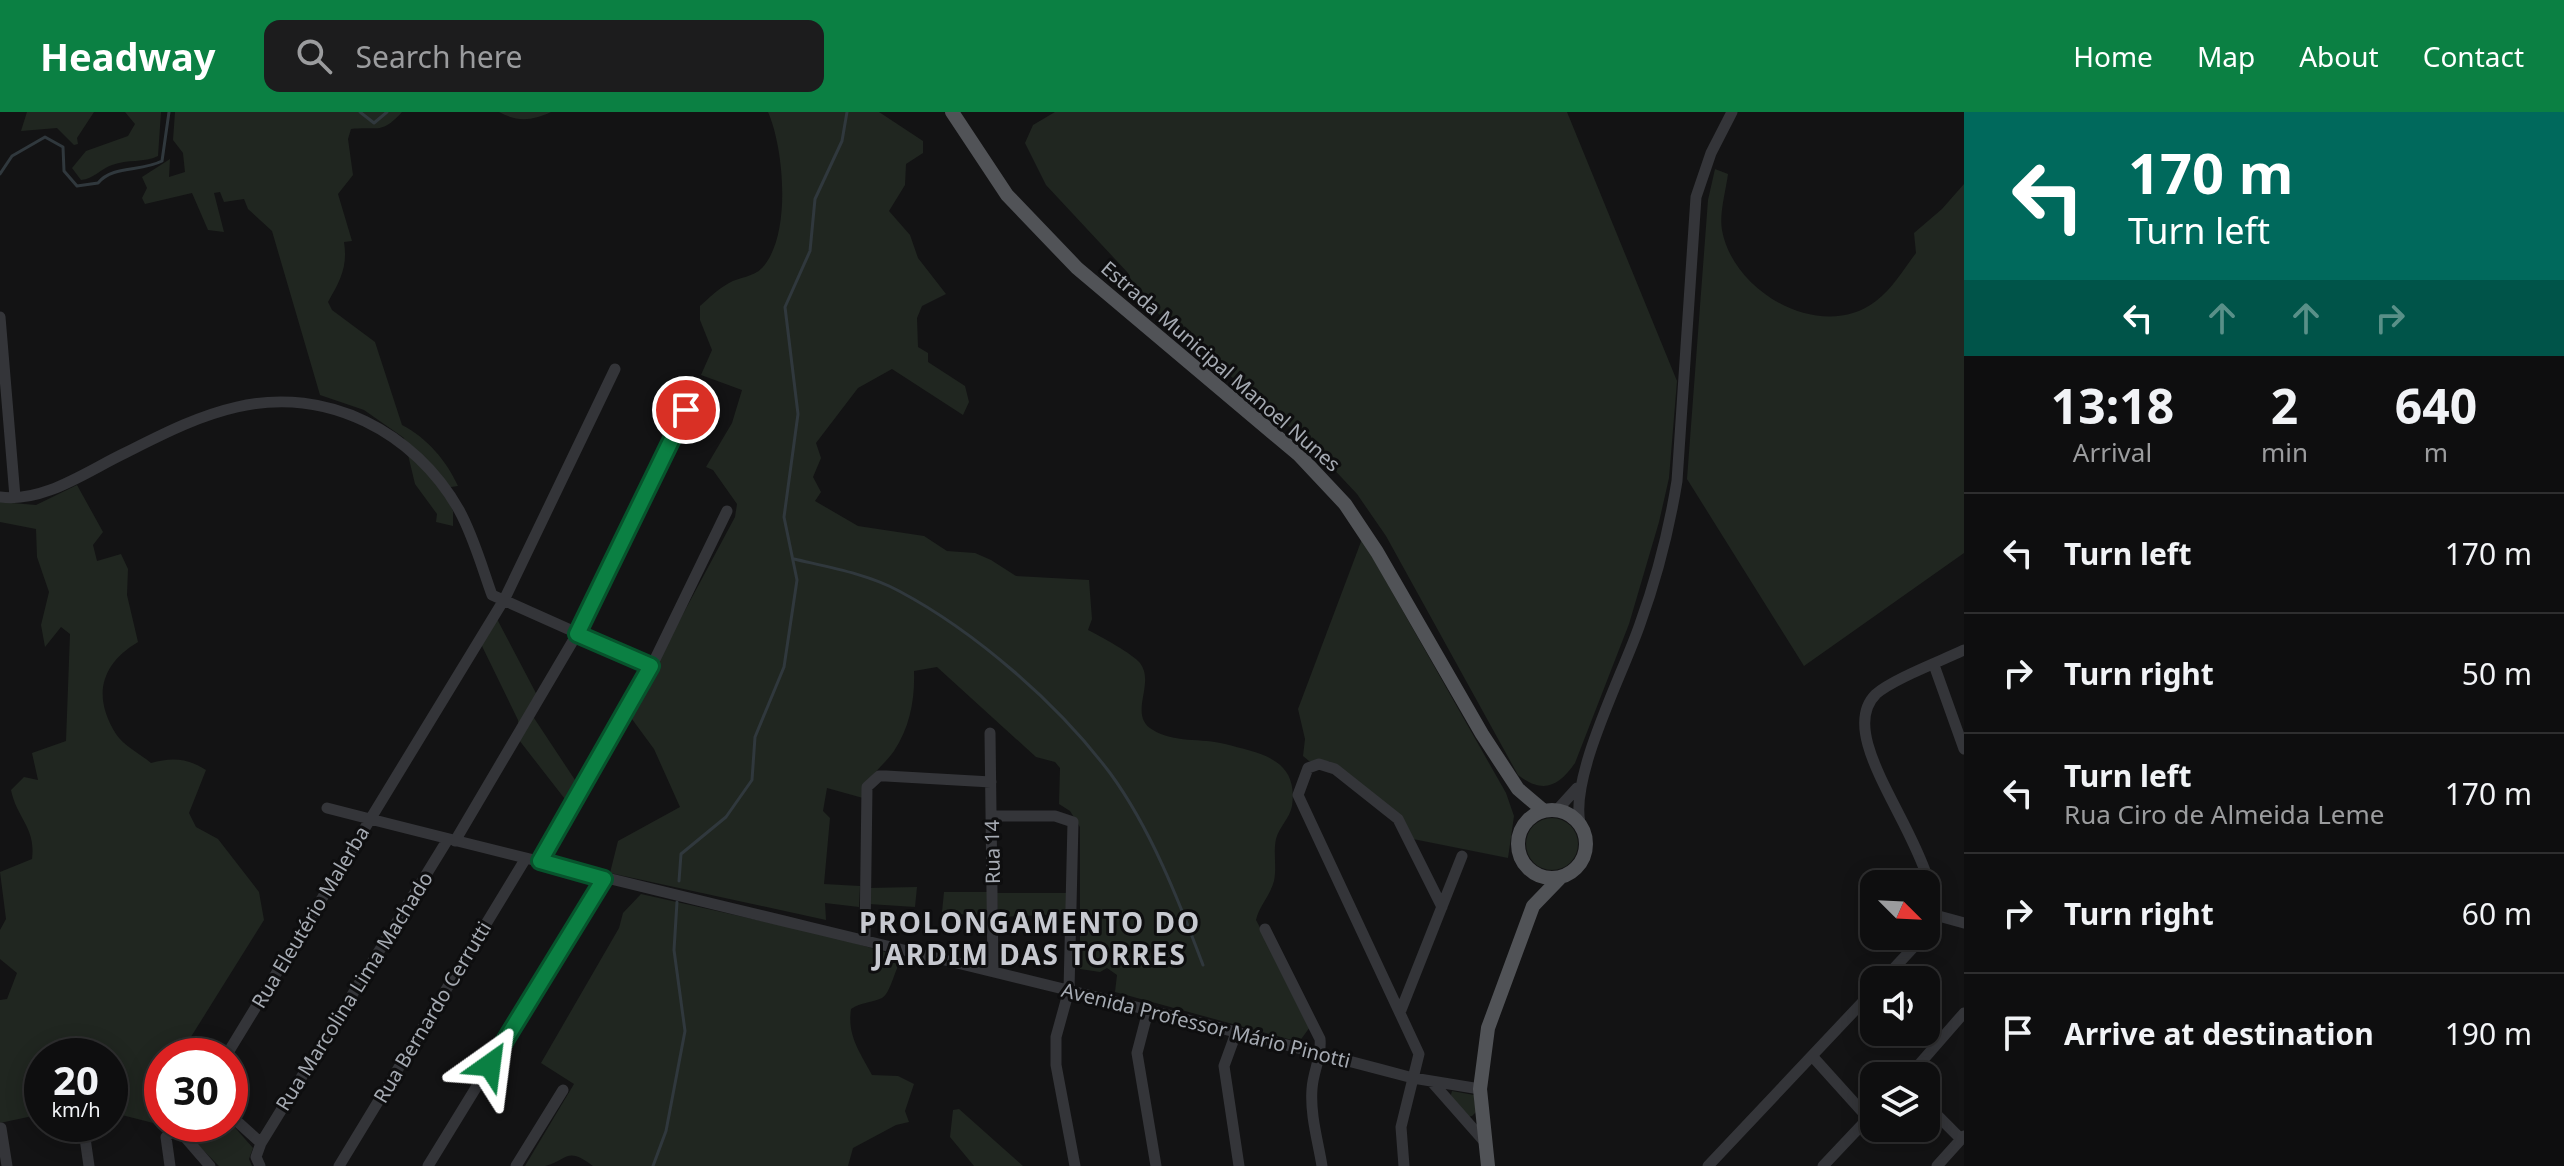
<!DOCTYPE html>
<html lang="en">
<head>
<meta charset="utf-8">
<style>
  :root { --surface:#0e0e0f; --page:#1c1c1d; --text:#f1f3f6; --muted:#9b9c9e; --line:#2e2e2f; --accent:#0b8043 }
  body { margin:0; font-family:"Noto Sans",sans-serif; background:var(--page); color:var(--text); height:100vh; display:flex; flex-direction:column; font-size:30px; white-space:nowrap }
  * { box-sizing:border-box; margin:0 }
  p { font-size:26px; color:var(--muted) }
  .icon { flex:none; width:44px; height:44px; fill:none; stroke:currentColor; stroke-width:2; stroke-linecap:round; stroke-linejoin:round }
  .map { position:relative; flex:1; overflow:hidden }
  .side { display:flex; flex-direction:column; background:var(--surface); width:600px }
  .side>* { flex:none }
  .top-card { background:#00695c; color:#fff; overflow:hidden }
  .needle { width:52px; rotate:114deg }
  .controls { position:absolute; left:1860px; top:758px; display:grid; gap:16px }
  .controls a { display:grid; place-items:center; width:80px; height:80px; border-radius:16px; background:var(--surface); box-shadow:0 4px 20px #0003,0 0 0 2px var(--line); font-size:40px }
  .speed { position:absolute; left:24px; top:926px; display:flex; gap:16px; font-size:40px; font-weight:700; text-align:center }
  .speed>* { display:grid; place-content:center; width:104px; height:104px; border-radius:50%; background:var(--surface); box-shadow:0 4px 20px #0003,0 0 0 2px var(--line); line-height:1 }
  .speed small { font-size:20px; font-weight:400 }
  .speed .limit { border:12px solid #d22; background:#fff; color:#111 }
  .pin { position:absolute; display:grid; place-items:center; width:68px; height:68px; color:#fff; margin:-34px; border:4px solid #fff; border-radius:50%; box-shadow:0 2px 8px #0007 }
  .me { position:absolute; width:88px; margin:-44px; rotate:31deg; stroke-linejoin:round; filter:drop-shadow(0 0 6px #0008) }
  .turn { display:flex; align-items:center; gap:28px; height:168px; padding:0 32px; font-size:36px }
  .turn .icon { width:104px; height:104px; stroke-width:2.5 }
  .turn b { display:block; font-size:56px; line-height:68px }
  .lanes { display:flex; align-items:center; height:76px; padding:0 32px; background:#0003; justify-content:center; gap:40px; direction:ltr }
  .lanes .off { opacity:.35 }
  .eta { display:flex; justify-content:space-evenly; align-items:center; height:136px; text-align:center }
  .eta b { font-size:48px; font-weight:700; line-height:56px }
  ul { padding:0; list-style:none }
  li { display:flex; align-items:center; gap:24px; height:120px; padding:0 32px; border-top:2px solid var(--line) }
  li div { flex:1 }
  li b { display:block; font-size:30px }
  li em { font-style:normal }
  header { display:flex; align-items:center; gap:48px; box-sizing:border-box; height:112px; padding:0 40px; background:var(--accent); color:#fff }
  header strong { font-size:38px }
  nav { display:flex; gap:44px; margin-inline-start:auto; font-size:28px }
  .search { width:560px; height:72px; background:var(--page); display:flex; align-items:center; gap:20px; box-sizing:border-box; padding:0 28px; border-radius:16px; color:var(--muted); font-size:30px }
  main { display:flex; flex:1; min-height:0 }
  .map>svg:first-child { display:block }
  .green { fill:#202620 }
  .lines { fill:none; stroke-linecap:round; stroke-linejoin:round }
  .stream { stroke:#30383d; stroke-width:3 }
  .minor { stroke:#343539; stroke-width:11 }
  .major { stroke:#515357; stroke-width:14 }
  .route-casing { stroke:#07532c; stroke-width:20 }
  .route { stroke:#0b8043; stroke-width:14 }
  .labels { text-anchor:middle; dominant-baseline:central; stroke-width:6; stroke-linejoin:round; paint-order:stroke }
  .street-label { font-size:20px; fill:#a6abb3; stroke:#0e0e0f }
  .district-label { font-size:28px; font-weight:bold; letter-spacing:2px; fill:#c7c9d0; stroke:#0e0e0f }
</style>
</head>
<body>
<header>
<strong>Headway</strong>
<div class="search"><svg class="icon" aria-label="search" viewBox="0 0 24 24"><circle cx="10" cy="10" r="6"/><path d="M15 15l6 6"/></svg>Search here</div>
<nav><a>Home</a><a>Map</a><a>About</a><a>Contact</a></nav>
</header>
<main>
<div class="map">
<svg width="1964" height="1054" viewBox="0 0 1964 1054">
  <rect width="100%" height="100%" fill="#131314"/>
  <path class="green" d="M27 0H94L77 26 78 32 74 33 57 16 21 19Z
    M125 0H161L158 44C144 51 128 47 112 53 100 57 94 67 81 68L72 56 86 39 128 24 135 12Z
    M175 0H402C381 23 379 14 351 17L348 27 353 63 338 82 352 129 344 130C348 155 340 169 328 190L332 198 375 230 402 313C427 326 446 348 458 374L451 375 446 385 453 399V414L436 410 437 402 415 372 404 326 364 298 320 283 272 119 248 97 244 87 224 90 220 80 214 81 224 120 208 118 192 81 145 92 142 86 147 76 142 65 170 47 169 65 185 60 183 41 173 28Z
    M499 0H551C532 9 517 10 499 0Z
    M768 0H879L923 29V41L906 52 905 73 889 99 910 123 918 146 946 182 922 194 917 206 918 235 928 241V250L965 274 969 290 963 303 892 257 858 276 816 331 821 346 813 365 821 380 815 389 858 414 924 424 947 439 975 441 991 448 1016 464 1089 468 1092 507 1088 518C1100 524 1133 542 1140 551 1156 572 1127 603 1153 618 1173 631 1202 626 1225 632 1259 641 1299 646 1292 694 1290 706 1279 715 1276 727 1273 741 1277 755 1274 769 1270 784 1259 794 1256 808L1306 902 1310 915 1299 930 1115 880 1117 863 1107 856 1100 860 1080 857V715L1070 699 1059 692 1060 656 1055 650 1036 645 937 555 914 559C915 587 910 615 894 639 882 656 865 665 863 686L827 676 823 699 830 706 824 772 860 774 859 795 825 791 826 808 610 761 618 729 680 695 654 637 629 603 735 405 737 392 713 358 706 355 732 311 742 278 701 263 712 238 700 208V194C709 186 718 177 729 171 739 165 754 165 762 156 792 124 784 36 768 0Z
    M1055 0H1567L1677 269 1669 366 1659 410 1629 512 1575 651C1558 675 1543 682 1518 663L1386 424 1357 382 1314 336 1138 184 1128 161 1046 73 1025 31 1033 13Z
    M1715 57 1728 62C1726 78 1719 102 1722 118 1733 181 1822 231 1876 189 1892 177 1904 157 1916 141L1914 121 1942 97 1964 72V441L1804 554 1687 367 1708 88Z
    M77 373 103 420 93 433 97 449 121 442 128 457 127 483 138 530C101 552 92 584 116 622 123 633 140 642 151 651 172 645 187 646 206 658L189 701 196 715 218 727 259 780 264 808 179 944H162V1012H175L169 1015 110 1000V944H42V1002L0 1011V888L7 887 17 861 0 847V818L6 807 0 760 32 747C36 715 17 707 11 678L24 665 38 668 32 641 66 629 70 522 61 515 45 535 41 513 49 480 37 445 36 417 0 410V390L36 393Z
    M1362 427 1506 681 1514 704 1508 746 1413 727 1401 704 1329 649H1309L1303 644 1305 627 1298 597Z
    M497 507 538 585 534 606 579 674 568 691 519 628 518 608 481 532Z
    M1526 732a26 26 0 1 1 52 0a26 26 0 1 1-52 0Z
    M917 775 915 795 869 792 868 776Z
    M944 780H989L987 805 942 800Z
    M997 781H1070L1068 802 998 805Z
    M641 782 833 825 903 845C895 855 891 881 882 886 872 891 861 890 851 897 847 924 860 940 872 963L898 964 914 972 905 999 909 1010 896 1013 853 1036 848 1054H593C566 1034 569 1048 545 1054 540 1054 531 1054 525 1054L574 972 541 951 619 816 623 801Z
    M1452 979 1474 983 1476 1000 1472 1004 1468 1005 1450 986Z
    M959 997 1023 1054H974L950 1025 953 998Z
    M230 1010 253 1036 249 1047 252 1054H219L191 1026 192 1012Z"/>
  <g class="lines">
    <path class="stream" d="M360 0 374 11 387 0
      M0 62 12 44 45 25 63 35 64 59 77 74 98 71C113 53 141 60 162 49L169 0
      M794 447C828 455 868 462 899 479 976 520 1058 592 1110 661 1151 717 1179 789 1203 853
      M679 769 681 742 726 705 752 668 755 625 784 555 797 468 784 405 798 302 785 195 810 139 815 87 842 29 847 0
      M653 1054 666 1019 685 919 674 838 677 790"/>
    <path class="minor" d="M0 205 15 385
      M0 385C44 391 87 359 125 341 161 323 197 304 237 295 327 274 415 320 459 398 473 423 482 455 492 483L651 554
      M1934 553 1964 637
      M990 621 993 859
      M327 696C688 789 1052 870 1413 966L1480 977
      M1557 698 1577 676
      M992 704H1055L1073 710 1069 878 1056 925V953L1075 1054
      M1580 711C1570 663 1623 562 1640 512 1657 465 1669 418 1677 369L1696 85 1711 41 1732 0
      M455 729 577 522 698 274
      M540 749 642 574 727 399
      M1935 803 1964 811
      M1265 817 1320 927C1322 945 1313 959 1312 977 1310 1003 1318 1029 1322 1054
      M1926 822C1964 758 1825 632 1876 582 1893 567 1941 549 1964 538
      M865 826 867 675 879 664H886L991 670
      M1883 868 1924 824
      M1401 898 1462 744
      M1148 899 1137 941 1156 1054
      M1236 921 1224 954 1239 1054
      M226 944 505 486 615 257
      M1813 945 1868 1006
      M1909 964 1964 901
      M1432 970 1484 1029
      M1926 992 1961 1027
      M230 1003 261 1031
      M83 1012 89 1054
      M1 1016 7 1054
      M177 1016 210 1054
      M170 1054 166 1025 180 1012
      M260 1054 256 1045 261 1031 448 727
      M339 1054 526 746
      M428 1054 604 767
      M516 1054 563 978
      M1404 1054 1401 1015 1419 942 1298 683 1308 656 1319 652 1335 657 1398 707 1442 795
      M1708 1054 1874 878
      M1823 1054 1874 1000
      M1937 1054 1964 1024"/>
    <path class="major" d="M952 0 1007 83 1077 156 1299 343 1345 392 1377 440 1482 622 1518 677 1544 699
      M1518 732a34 34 0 1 1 68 0a34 34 0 1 1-68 0Z
      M1488 1054 1480 977 1488 916 1533 794 1561 765"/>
  </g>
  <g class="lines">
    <defs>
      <path id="route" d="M490 953 604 767 540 749 651 554 577 522 686 298"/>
    </defs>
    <use href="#route" class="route-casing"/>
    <use href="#route" class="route"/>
  </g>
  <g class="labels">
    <g class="street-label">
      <text transform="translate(1221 254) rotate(41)">Estrada Municipal Manoel Nunes</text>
      <text transform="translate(992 740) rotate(-91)">Rua 14</text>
      <text transform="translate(310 805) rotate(-59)">Rua Eleutério Malerba</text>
      <text transform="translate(354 879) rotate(-58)">Rua Marcolina Lima Machado</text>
      <text transform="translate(432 900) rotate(-59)">Rua Bernardo Cerrutti</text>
      <text transform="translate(1206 913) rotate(14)">Avenida Professor Mário Pinotti</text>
    </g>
    <g class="district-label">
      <text x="1030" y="810">PROLONGAMENTO DO<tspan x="1030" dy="32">JARDIM DAS TORRES</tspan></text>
    </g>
  </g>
</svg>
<div class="controls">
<a><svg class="needle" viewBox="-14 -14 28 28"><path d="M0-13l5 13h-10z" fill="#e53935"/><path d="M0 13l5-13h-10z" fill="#9b9c9e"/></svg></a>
<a><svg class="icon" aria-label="sound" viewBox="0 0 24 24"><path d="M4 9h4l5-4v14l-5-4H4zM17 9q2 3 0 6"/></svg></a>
<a><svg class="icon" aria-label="layers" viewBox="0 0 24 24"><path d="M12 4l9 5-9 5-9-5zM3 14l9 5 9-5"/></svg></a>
</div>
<div class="speed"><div>20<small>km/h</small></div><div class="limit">30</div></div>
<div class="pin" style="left:686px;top:298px;background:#d93025"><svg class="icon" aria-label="arrive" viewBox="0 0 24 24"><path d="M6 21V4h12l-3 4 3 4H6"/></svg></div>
<svg class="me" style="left:490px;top:953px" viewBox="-20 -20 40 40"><path d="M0-17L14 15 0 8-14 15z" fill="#0b8043" stroke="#fff" stroke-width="4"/></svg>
</div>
<section class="side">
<div class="top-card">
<div class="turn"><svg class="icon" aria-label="left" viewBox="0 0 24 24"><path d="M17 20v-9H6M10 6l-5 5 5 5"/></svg><div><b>170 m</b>Turn left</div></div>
<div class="lanes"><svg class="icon" aria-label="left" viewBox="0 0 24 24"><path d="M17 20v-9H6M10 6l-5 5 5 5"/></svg><svg class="icon off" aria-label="ahead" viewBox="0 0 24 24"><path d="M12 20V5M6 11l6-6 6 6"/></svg><svg class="icon off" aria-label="ahead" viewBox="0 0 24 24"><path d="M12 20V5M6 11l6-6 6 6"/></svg><svg class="icon off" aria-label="right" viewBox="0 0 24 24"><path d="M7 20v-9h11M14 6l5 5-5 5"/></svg></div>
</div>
<div class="eta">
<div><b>13:18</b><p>Arrival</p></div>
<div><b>2</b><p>min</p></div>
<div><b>640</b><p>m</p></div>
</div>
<ul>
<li><svg class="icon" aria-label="left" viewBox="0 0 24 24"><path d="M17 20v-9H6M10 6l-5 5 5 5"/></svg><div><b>Turn left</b></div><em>170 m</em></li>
<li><svg class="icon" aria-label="right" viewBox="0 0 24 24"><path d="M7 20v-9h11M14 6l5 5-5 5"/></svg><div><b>Turn right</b></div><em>50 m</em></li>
<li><svg class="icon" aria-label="left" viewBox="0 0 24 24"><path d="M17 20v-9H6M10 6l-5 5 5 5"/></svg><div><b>Turn left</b><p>Rua Ciro de Almeida Leme</p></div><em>170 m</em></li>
<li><svg class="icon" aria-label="right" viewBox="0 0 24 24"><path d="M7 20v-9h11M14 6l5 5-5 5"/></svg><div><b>Turn right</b></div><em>60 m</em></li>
<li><svg class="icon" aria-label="arrive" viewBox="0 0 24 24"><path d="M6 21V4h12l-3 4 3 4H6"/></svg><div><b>Arrive at destination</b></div><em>190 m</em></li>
</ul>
</section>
</main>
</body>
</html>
